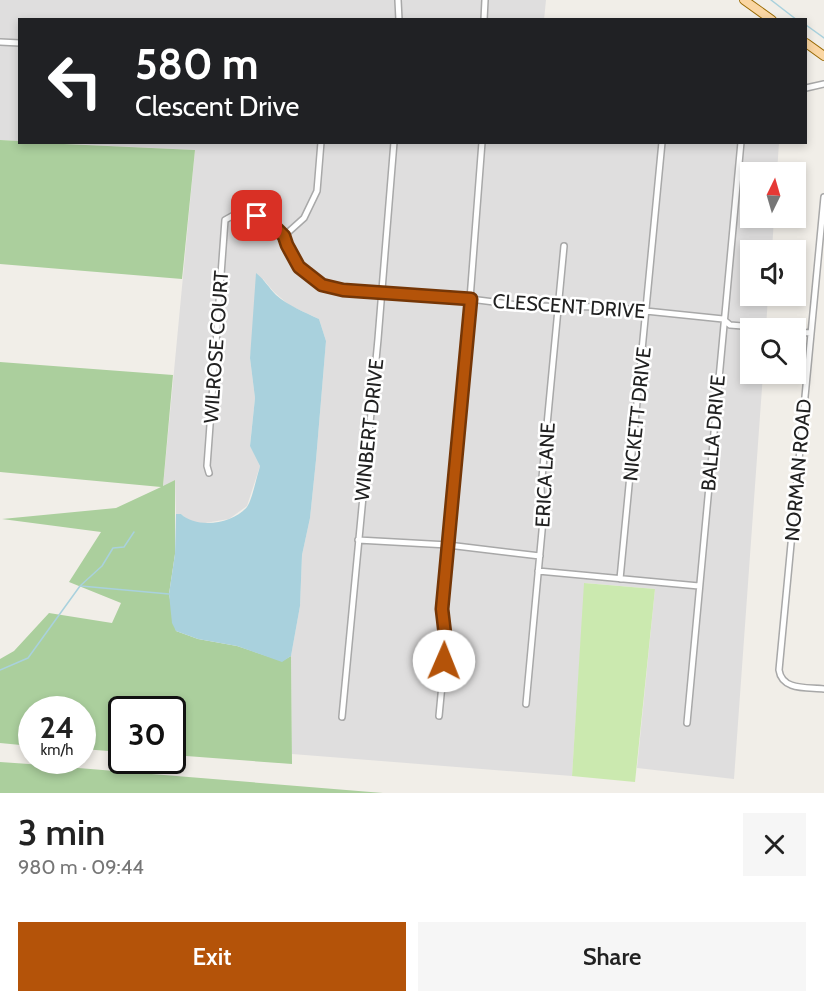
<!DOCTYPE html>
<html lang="en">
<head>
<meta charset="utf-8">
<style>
  :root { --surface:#fff; --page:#f6f6f6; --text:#222; --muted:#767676; --accent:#b45309 }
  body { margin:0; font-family:Cabin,sans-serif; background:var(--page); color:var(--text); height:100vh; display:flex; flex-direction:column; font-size:22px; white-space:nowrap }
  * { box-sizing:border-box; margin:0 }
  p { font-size:20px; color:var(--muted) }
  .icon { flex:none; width:33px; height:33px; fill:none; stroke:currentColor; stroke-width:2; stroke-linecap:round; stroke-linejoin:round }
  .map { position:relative; height:793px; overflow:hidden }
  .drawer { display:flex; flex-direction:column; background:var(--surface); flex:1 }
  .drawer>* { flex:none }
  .banner { position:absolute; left:18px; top:18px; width:789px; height:126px; border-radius:0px; box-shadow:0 3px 9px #0003; background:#202124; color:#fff; overflow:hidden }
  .needle { width:39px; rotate:5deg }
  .fabs { position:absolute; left:740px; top:162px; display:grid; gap:12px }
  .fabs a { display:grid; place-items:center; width:66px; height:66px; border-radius:0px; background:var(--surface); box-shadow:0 3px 9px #0003; font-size:30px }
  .speed { position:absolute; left:18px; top:696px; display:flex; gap:12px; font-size:30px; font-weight:700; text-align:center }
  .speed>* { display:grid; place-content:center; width:78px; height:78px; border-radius:50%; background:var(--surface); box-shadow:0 3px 9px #0003; line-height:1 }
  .speed small { font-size:15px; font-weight:400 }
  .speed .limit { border:3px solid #111; border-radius:9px; background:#fff; color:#111 }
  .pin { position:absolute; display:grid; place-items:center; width:51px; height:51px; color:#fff; margin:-26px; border-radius:12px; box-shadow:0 3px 9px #0006 }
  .me { position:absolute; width:66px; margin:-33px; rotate:1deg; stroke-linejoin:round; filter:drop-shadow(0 0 4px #0008) }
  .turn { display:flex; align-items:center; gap:21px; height:126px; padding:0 18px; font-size:27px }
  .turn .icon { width:78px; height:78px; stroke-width:2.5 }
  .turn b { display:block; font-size:42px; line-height:51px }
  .round { display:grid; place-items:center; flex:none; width:63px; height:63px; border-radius:0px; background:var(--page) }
  .overview { display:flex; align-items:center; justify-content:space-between; height:102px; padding:0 18px }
  h1 { font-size:36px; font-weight:600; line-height:45px }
  .cta { display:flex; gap:12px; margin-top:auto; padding:12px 18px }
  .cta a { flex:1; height:69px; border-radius:0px; background:var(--accent); color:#fff; font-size:24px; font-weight:600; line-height:69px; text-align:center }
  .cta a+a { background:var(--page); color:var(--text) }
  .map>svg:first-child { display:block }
  .residential { fill:#dfdede }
  .grass { fill:#cbe9af }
  .forest { fill:#abcf9d }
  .water { fill:#a9d1dd }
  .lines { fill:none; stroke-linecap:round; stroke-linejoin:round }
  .stream { stroke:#a9d1dd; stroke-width:1.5 }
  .street-casing { stroke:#a8a8a8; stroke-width:8 }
  .primary-casing { stroke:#9a6a03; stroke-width:10 }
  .street { stroke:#fff; stroke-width:5 }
  .primary { stroke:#fad6a3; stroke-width:8 }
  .route-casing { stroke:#753606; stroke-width:15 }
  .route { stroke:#b45309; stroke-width:10 }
  .labels { text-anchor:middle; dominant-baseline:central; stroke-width:5; stroke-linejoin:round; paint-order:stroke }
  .street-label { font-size:20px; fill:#212121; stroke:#fff }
</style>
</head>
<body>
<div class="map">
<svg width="824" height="793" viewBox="0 0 824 793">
  <rect width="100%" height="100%" fill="#f1eee8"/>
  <path class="residential" d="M0 0H546L544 20H20L19 141 0 140Z
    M55 143H779L777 172H750V218H774L772 250H750V296H768L766 328H750V374H763L734 779 637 768 655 589 585 583 572 776 292 754 291 656 300 606 302 555 310 518 316 460 326 341 319 319 289 305 274 292 263 279 250 358 255 398 250 445 260 466 247 506 229 519 199 524 187 519 181 514H176L175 480 163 487 195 150Z"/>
  <path class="grass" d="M584 583 655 589 635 782 572 776Z"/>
  <path class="forest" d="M0 140 19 141 20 142 195 150 182 279 0 264Z
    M0 362 173 375 163 486 175 480V554L169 594 176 631 198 639 237 646 282 661 291 656 292 764 173 755 172 710H122L121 752 83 749 82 710H32L31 746 0 743V659L14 651 49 613 112 623 121 603 69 582 101 532 2 519 116 508 161 487 0 472Z
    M0 762 29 764 383 793H0Z"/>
  <path class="water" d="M256 273C264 279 269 288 276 295 289 306 304 312 319 319L326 341 316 460 310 518 302 555 300 606 291 656 282 662 237 646 198 639 176 631 172 623 169 594 175 554 176 514H181C197 529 233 524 247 507 252 500 256 479 259 470L260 466 250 446 255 398 250 358Z"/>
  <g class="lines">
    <path class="stream" d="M771 0 797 20
      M806 25 824 38
      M81 586 169 594
      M0 670 28 658 80 586 102 566 113 548 124 547 134 532"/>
    <defs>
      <path id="street" d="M398 0 399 20
        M484 20 485 0
        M0 42 20 43
        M806 88 824 84
        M824 197 779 670C782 691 808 687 824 689
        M284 236 304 218 317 191 321 142
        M795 332 811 333
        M209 473 207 466 225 220 234 215 257 216 272 224 284 236 287 245 299 267 306 274 322 285 343 290 470 299 526 306 607 307 723 319 730 325 766 328
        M358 540 448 545 540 556
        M538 571 699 586
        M620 579 662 142
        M526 704 543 520 541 488 564 246
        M439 716 446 643 442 609 470 299 482 142
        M342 717 378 339 394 142
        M687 723 741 142"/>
      <path id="primary" d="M744 0 772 20
        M806 43 824 56"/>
    </defs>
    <use href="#street" class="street-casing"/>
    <use href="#primary" class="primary-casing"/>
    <use href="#street" class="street"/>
    <use href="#primary" class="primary"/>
  </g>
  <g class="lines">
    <defs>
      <path id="route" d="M257 216 272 224 284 236 287 245 299 267 322 285 343 290 471 299 442 609 446 643 444 661"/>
    </defs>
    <use href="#route" class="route-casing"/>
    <use href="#route" class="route"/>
  </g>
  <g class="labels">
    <g class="street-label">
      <text transform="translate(569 306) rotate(4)">CLESCENT DRIVE</text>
      <text transform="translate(216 347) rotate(-86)">WILROSE COURT</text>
      <text transform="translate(637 414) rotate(-84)">NICKETT DRIVE</text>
      <text transform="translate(369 430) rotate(-84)">WINBERT DRIVE</text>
      <text transform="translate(713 433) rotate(-85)">BALLA DRIVE</text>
      <text transform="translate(798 470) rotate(-85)">NORMAN ROAD</text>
      <text transform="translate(545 475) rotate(-87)">ERICA LANE</text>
    </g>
  </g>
</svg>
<div class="fabs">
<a><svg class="needle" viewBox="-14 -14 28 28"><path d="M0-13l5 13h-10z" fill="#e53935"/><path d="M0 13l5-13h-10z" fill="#767676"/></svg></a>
<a><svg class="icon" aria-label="sound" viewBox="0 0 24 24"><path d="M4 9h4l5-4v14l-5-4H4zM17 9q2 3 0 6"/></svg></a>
<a><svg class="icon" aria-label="search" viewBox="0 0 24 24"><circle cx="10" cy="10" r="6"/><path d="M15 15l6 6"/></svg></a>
</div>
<div class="speed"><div>24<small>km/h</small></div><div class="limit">30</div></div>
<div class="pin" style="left:257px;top:216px;background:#d93025"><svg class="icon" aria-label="arrive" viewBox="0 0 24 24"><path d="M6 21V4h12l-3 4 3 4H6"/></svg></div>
<svg class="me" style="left:444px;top:661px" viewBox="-20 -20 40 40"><circle r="19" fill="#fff"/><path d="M0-13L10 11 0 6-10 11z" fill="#b45309"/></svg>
<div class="banner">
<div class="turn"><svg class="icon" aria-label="left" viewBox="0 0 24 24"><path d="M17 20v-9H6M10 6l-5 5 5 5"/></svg><div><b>580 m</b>Clescent Drive</div></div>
</div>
</div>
<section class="drawer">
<div class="overview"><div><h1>3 min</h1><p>980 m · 09:44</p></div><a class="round"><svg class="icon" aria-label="close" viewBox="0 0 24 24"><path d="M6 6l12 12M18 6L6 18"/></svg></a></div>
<div class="cta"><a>Exit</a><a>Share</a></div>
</section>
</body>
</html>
